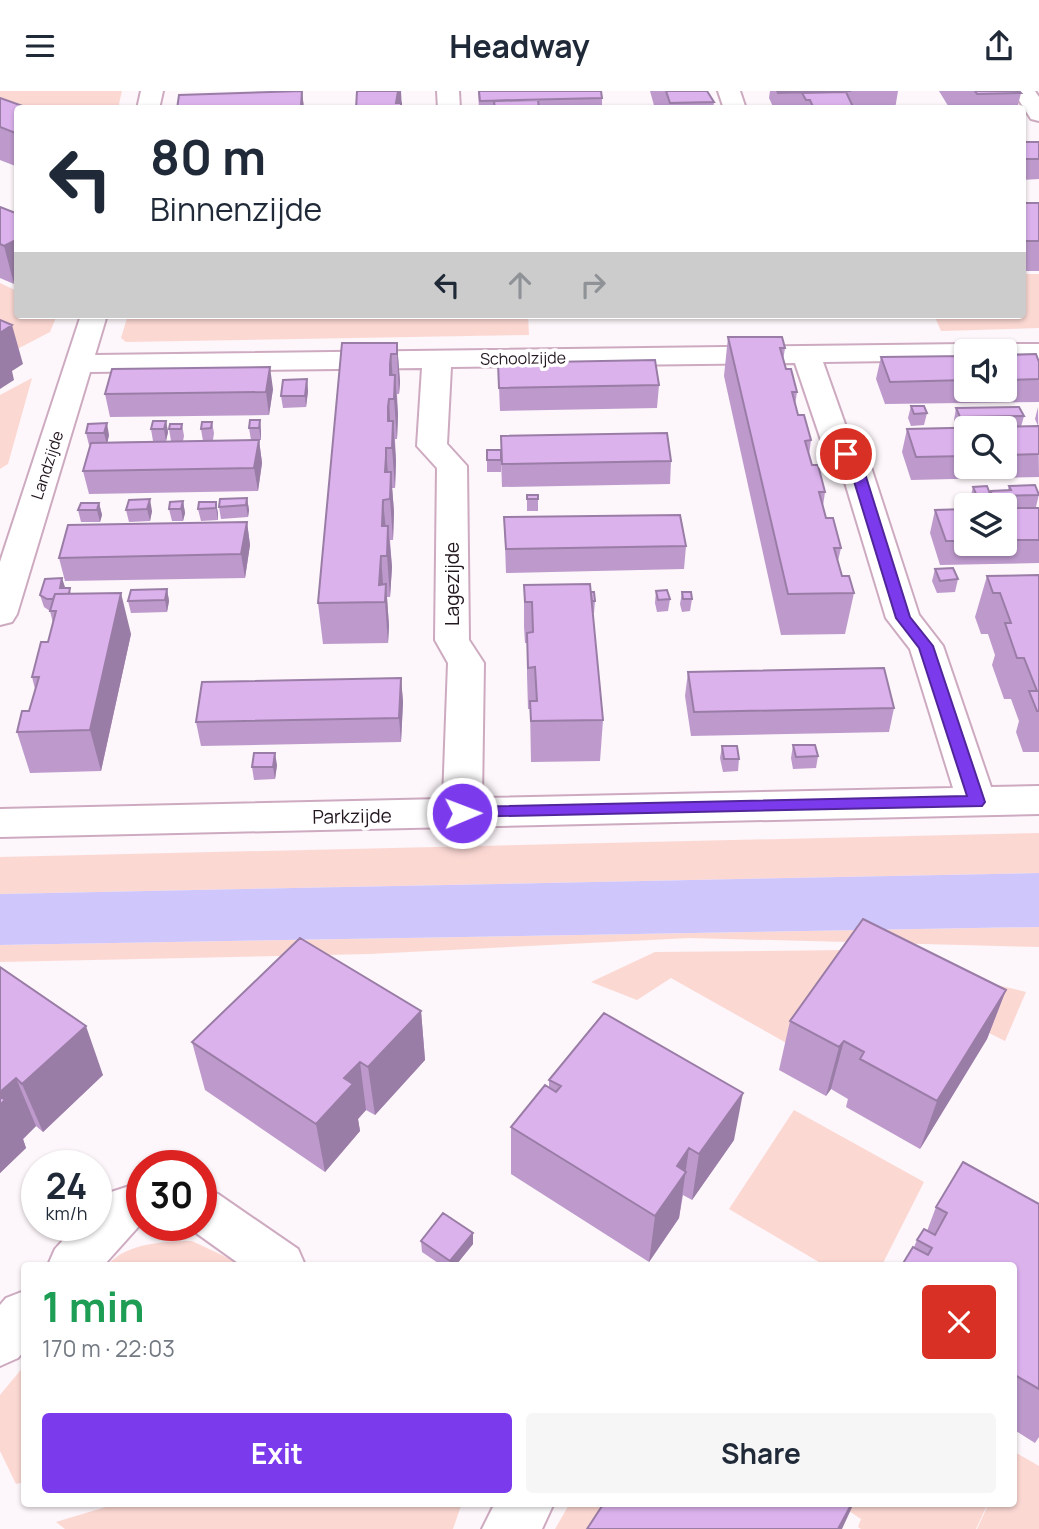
<!DOCTYPE html>
<html lang="en">
<head>
<meta charset="utf-8">
<style>
  :root { --surface:#fff; --page:#f6f6f7; --text:#1f2937; --muted:#747a83; --accent:#7c3aed }
  body { margin:0; font-family:Manrope,sans-serif; background:var(--page); color:var(--text); height:100vh; display:flex; flex-direction:column; font-size:26px; white-space:nowrap }
  * { box-sizing:border-box; margin:0 }
  p { font-size:23px; color:var(--muted) }
  .icon { flex:none; width:38px; height:38px; fill:none; stroke:currentColor; stroke-width:2; stroke-linecap:round; stroke-linejoin:round }
  .map { position:relative; flex:1; overflow:hidden }
  .side { position:absolute; left:21px; top:1171px; width:996px; height:245px; display:flex; flex-direction:column; background:var(--surface); border-radius:7px; box-shadow:0 2px 5px #0004 }
  .side>* { flex:none }
  .hud { position:absolute; left:14px; top:14px; width:1012px; height:214px; border-radius:7px; box-shadow:0 2px 5px #0004; background:#fff; color:var(--text); overflow:hidden }
  .fabs { position:absolute; left:954px; top:248px; display:grid; gap:14px }
  .fabs a { display:grid; place-items:center; width:63px; height:63px; border-radius:7px; background:var(--surface); box-shadow:0 2px 5px #0004; font-size:35px }
  .speed { position:absolute; left:21px; top:1059px; display:flex; gap:14px; font-size:35px; font-weight:700; text-align:center }
  .speed>* { display:grid; place-content:center; width:91px; height:91px; border-radius:50%; background:var(--surface); box-shadow:0 2px 5px #0004; line-height:1 }
  .speed small { font-size:18px; font-weight:400 }
  .speed .limit { border:10px solid #d22; background:#fff; color:#111 }
  .pin { position:absolute; display:grid; place-items:center; width:60px; height:60px; color:#fff; margin:-30px; border:4px solid #fff; border-radius:50%; box-shadow:0 2px 7px #0007 }
  .me { position:absolute; width:77px; margin:-38px; rotate:89deg; stroke-linejoin:round; filter:drop-shadow(0 0 5px #0008) }
  .turn { display:flex; align-items:center; gap:24px; height:147px; padding:0 21px; font-size:32px }
  .turn .icon { width:91px; height:91px; stroke-width:2.5 }
  .turn b { display:block; font-size:49px; line-height:60px }
  .lanes { display:flex; align-items:center; height:66px; padding:0 21px; background:#0003; justify-content:center; gap:35px; direction:ltr }
  .lanes .off { opacity:.35 }
  .round { display:grid; place-items:center; flex:none; width:74px; height:74px; border-radius:7px; background:var(--page) }
  .headline { display:flex; align-items:center; justify-content:space-between; height:119px; padding:0 21px }
  h1 { font-size:42px; font-weight:700; line-height:52px; color:#1e9e55 }
  .button { display:flex; gap:14px; margin-top:auto; padding:14px 21px }
  .button a { flex:1; height:80px; border-radius:7px; background:var(--accent); color:#fff; font-size:28px; font-weight:700; line-height:80px; text-align:center }
  .button a+a { background:var(--page); color:var(--text) }
  header { display:flex; justify-content:space-between; align-items:center; height:91px; padding:0 21px; background:var(--surface); font-size:32px; font-weight:700 }
  .map>svg:first-child { display:block }
  .green { fill:#fcd8d3 }
  .water { fill:#cfc7fc }
  .lines { fill:none; stroke-linecap:round; stroke-linejoin:round }
  .minor-casing { stroke:#cdaac0; stroke-width:4 }
  .minor { fill:#fff; fill-rule:evenodd }
  .wall { fill:#bd99cc; fill-rule:evenodd }
  .shaded-wall { fill:#9a7da6 }
  .building { fill:#dcb2ed; stroke:#9a7da6; stroke-width:2 }
  .route { fill:#7c3aed; stroke:#51269a; stroke-width:2 }
  .labels { text-anchor:middle; dominant-baseline:central; stroke-width:7; stroke-linejoin:round; paint-order:stroke }
  .far-street-label { font-size:16px; fill:#23171f; stroke:#fff }
  .street-label { font-size:19px; fill:#23171f; stroke:#fff }
</style>
</head>
<body>
<header><svg class="icon" aria-label="menu" viewBox="0 0 24 24"><path d="M4 6h16M4 12h16M4 18h16"/></svg>Headway<svg class="icon" aria-label="share" viewBox="0 0 24 24"><path d="M12 15V3M7 8l5-5 5 5M5 13v7h14v-7"/></svg></header>
<div class="map">
<svg width="1039" height="1438" viewBox="0 0 1039 1438">
  <rect width="100%" height="100%" fill="#fdf6fa"/>
  <path class="green" d="M0 0H122L118 17 18 18 0 34Z
    M1022 183H1039V237L941 240 934 224H1022Z
    M0 192 17 200 18 224H57L50 241 0 267Z
    M128 224H528L529 244 126 251 121 247Z
    M32 287 8 373 0 378V304Z
    M1039 742V782L0 803V766Z
    M1039 836V856L690 847 369 863 0 871V854Z
    M850 859 1026 901 1005 950 848 871 790 954 671 887 637 909 591 891 655 861Z
    M794 1019 924 1091 882 1174H824L729 1118Z
    M192 1150 243 1174H108C126 1152 166 1150 192 1150Z
    M24 1275V1391L16 1393 0 1360V1304Z
    M1013 1360 1039 1375V1438H977L989 1412H1013Z
    M119 1412H462L453 1438H65L56 1431Z
    M570 1412H613L596 1438H555Z
    M837 1412H988L976 1438H861L858 1436 861 1428Z"/>
  <path class="water" d="M1039 782V836L0 854V803Z"/>
  <g class="lines">
    <defs>
      <path id="minor" d="M141 0H163L159 18H137Z
        M437 0H459L460 18H438Z
        M718 0H740L746 18H724Z
        M1013 0H1035L1039 6V30L1031 28Z
        M81 224H107L95 264 966 253 976 255 980 261H966V269L823 271 851 350 870 373 919 524 943 555 991 696 1039 695V723L0 746V718L443 708 448 572 435 549 437 377 417 355 422 277 90 281 17 523 12 531 0 534V471ZM795 272 822 352 840 375 886 527 910 558 953 697 482 707 484 572 469 549 467 375 447 353 451 276Z
        M1004 253H1039V269H1004V261H990L994 255Z
        M142 1091 144 1134 139 1135 104 1174H48L55 1158 77 1134H96V1114L108 1102Z
        M201 1096 218 1103 298 1158 305 1174H241L185 1134H201Z
        M24 1200V1260L18 1267 0 1275V1214L6 1207Z
        M495 1412H554L542 1438H482Z"/>
    </defs>
    <use href="#minor" class="minor-casing"/>
    <use href="#minor" class="minor"/>
  </g>
  <path class="wall" d="M302 0 304 18H177Z
    M478 0 602 7V18H479Z
    M650 0H707L714 11 713 18H655Z
    M770 0H898L895 18H774L769 7Z
    M939 0H1019L1021 2 1017 18H950Z
    M0 7 18 18V76L0 69Z
    M1022 51H1039V88L1022 89Z
    M1022 112H1039V180H1022Z
    M0 116 14 193 0 187Z
    M728 246 785 257 783 270 786 278 797 301 795 314 798 324 811 349 809 364 812 374 825 401 823 415 826 427 841 457 838 470 842 485 854 502 845 543 781 544 724 285Z
    M342 252H397L400 291 399 303H397L398 324 397 348H395L396 370 395 397H392L394 421 393 449H390L392 476 390 506H387L389 535 388 552 323 553 318 512Z
    M1004 264 1039 271V311L885 313 876 288 881 266 966 265V299H1004Z
    M498 272 659 294 657 317 500 320Z
    M307 288 308 300 306 316 283 317 281 305Z
    M273 298 269 324 110 326 105 303Z
    M911 315 927 322 924 334 911 335 908 327Z
    M1038 316 1039 386 911 389 902 361 907 338 957 337 954 329 956 317 1024 325 1021 336 1038 335 1035 328ZM966 338H1004V376H966Z
    M260 329 261 341V349H259L262 372 258 400 89 403 83 380 91 354H89L86 342 88 333 109 344 107 351 251 349 249 337Z
    M166 330 168 341 166 350H153L151 338Z
    M212 331 214 342 213 349 203 350 201 338Z
    M182 333 184 345 183 350H171L169 338Z
    M487 359H501V381H487Z
    M501 368 671 370 670 393 502 396Z
    M1009 395 1039 403 1036 416H1004V415H989L988 412 991 400 1008 399Z
    M973 396 990 403 986 415H972L970 408Z
    M527 404H538V420H527Z
    M247 407 249 419 248 426 221 428 219 416Z
    M129 409 152 420 150 430 129 431 126 419Z
    M183 410 185 422 183 430H172L169 418Z
    M216 411 218 423V429L201 430 198 418Z
    M99 412 102 424 100 431H81L78 419Z
    M1004 417H1039V472L940 474 930 442 935 419 966 418V453H1004Z
    M504 426 686 455 684 478 506 482Z
    M247 431 250 454 245 487 65 490 59 467Z
    M935 478 958 488 955 501 937 502 932 490Z
    M1039 484V661H1023L1016 641 1019 630 1011 608H1004L992 574 995 564 988 543H981L975 526 987 485Z
    M524 494 591 501 595 510 594 522H593L603 629 600 670 531 671 530 618H528L527 583V552H525L524 535Z
    M65 497 72 503 131 543 101 680 30 682 17 641 29 620 35 598 32 586 48 551 53 532 50 520 44 516 40 504Z
    M167 498 169 510 167 521 131 522 128 510Z
    M656 500 670 508 668 520 657 521 655 512Z
    M682 501 692 508 690 520 682 521 680 513Z
    M688 581 894 617 889 641 691 645 685 605Z
    M401 587 403 611 401 651 201 655 196 631Z
    M793 654 818 665 816 677 793 678 791 667Z
    M722 655 739 668 738 680 723 681 720 667Z
    M277 674 275 688 254 689 252 676Z
    M0 876 103 984 43 1041 36 1035 23 1048 26 1057 0 1082Z
    M1006 899 987 948 920 1058 846 1016 848 1008 831 998 826 1005 779 979 790 930Z
    M421 920 425 969 375 1024 366 1019 358 1028 360 1040 325 1081 205 999 192 951Z
    M549 989 734 1049 692 1109 683 1104 679 1127 649 1171 511 1083V1036L549 997Z
    M1039 1113V1346L1035 1352 1013 1338V1174H902L914 1156 917 1149 927 1140 936 1116Z
    M421 1150 473 1153 456 1174H441L422 1161Z"/>
  <path class="shaded-wall" d="M302 0 304 18H301V15Z
    M396 0H401L402 18H397Z
    M18 148V191L14 193 4 155Z
    M12 234 23 273 12 280 14 289 0 298V242Z
    M397 252 400 291 399 303 397 263Z
    M391 263 394 303 390 284Z
    M270 276 273 298 269 324 266 301Z
    M395 284 398 324 397 348 394 308Z
    M307 288 308 300 306 316 305 305Z
    M389 308 391 348 388 330Z
    M260 329 261 341V349L259 337Z
    M166 330 168 341 166 350 164 338Z
    M393 330 396 370 395 397 392 357Z
    M107 332 109 344 107 354 104 342Z
    M259 349 262 372 258 400 254 377Z
    M386 357 389 397 385 381Z
    M391 381 394 421 393 449 390 408Z
    M247 407 249 419 248 426 246 414Z
    M150 408 152 420 150 430 147 418Z
    M383 409 387 450 382 435Z
    M183 410 185 422 183 430 181 418Z
    M216 411 218 423V429L216 417Z
    M99 412 102 424 100 431 97 419Z
    M247 431 250 454 245 487 241 463Z
    M388 435 392 476 390 506 387 465Z
    M381 465 384 506 379 494Z
    M62 487 66 499 60 497Z
    M386 493 389 535 388 552 385 511Z
    M167 498 169 510 167 521 165 509Z
    M121 502 131 543 101 680 90 639Z
    M401 587 403 611 401 651 399 627Z
    M275 662 277 674 275 688 273 676Z
    M1006 899 987 948 920 1058 937 1010Z
    M421 920 425 969 375 1024 368 976Z
    M86 935 103 984 43 1041 22 993Z
    M844 950 831 998 826 1005 839 956Z
    M360 971 366 1019 358 1028 360 1040 325 1081 316 1033 344 987Z
    M16 987 36 1035 23 1048 26 1057 0 1082V1001Z
    M743 1002 734 1049 692 1109 699 1063Z
    M689 1057 679 1127 649 1171 655 1125 677 1075Z
    M473 1142V1153L456 1174H450V1170Z
    M852 1412H854L842 1438H838Z"/>
  <path class="building" d="M302 0 301 15 177 18 179 4Z
    M357 0H398L396 12H401V18H356Z
    M479 0H601L602 7 480 10Z
    M666 0H707L714 11 670 12Z
    M777 0H851L778 2Z
    M975 0H1019L1021 2 977 3Z
    M846 1 854 18H814L810 9H806L802 2Z
    M0 7 31 18H18V43L0 36Z
    M538 9 539 18H495L494 10Z
    M1022 51H1039V68H1022Z
    M1022 112H1039V150H1022Z
    M0 116 18 123V148L4 155 0 153Z
    M0 229 12 234 0 242Z
    M728 246H782L785 257H780L786 278H791L797 301H792L798 324H804L811 349 805 350 812 374H818L825 401H819L826 427H833L841 457H834L842 485H849L854 502 788 503Z
    M342 252H397V263H391L390 273V284H395L394 308H389L388 316V330H393L392 357H386V365L385 381H391L390 408 383 409 382 435H388L387 465H381L379 494 386 493 385 511 318 512Z
    M1036 263 1039 271V288L1004 289V264Z
    M966 265V289L890 291 881 266Z
    M655 269 659 294 499 297 498 272Z
    M270 276 266 301 105 303 112 278Z
    M307 288 305 305H281L283 289Z
    M911 315H924L927 322 914 323Z
    M1019 316 1024 325 960 326 956 317Z
    M250 329H260L259 337H249Z
    M153 330H166L164 338H151Z
    M202 331H212L211 337 201 338Z
    M107 332 104 342H86L88 333Z
    M170 333H182L181 338H169Z
    M1039 335V363L1004 364V338H966V365L916 366 907 338Z
    M667 342 671 370 502 373 501 345Z
    M259 349 254 377 83 380 91 352Z
    M487 359H501V369H487Z
    M1035 394 1039 404 992 405 991 400 1011 399 1009 395Z
    M987 395 990 403H976L973 396Z
    M527 404H538V408H527Z
    M247 407 246 414 219 416 220 408Z
    M150 408 147 418 126 419 129 409Z
    M183 410 181 418H169L170 411Z
    M199 411H216V417L198 418Z
    M81 412H99L97 419H78Z
    M1004 417H1039V449H1004Z
    M966 418V450H946L935 419Z
    M680 424 686 455 506 458 504 426Z
    M247 431 241 463 59 467 68 434Z
    M953 477 958 488 940 490 935 478Z
    M1039 484V620H1037L1029 600H1037L1024 567H1017L1005 532H1011L1000 502H993L987 485Z
    M62 487 60 497H70L69 503H55L53 508H47L40 504 45 488Z
    M590 493 603 629 531 630 530 610H537L535 576 528 577 527 542 533 541 532 511H525L524 494Z
    M167 498 165 509 128 510 131 499Z
    M667 499 670 508 658 509 656 500Z
    M591 501H594L595 510H592Z
    M682 501H691L692 508H683Z
    M121 502 90 639 17 641 22 620H29L39 586H32L41 551H48L56 520H50L55 503Z
    M884 577 894 617 694 621 688 581Z
    M401 587 399 627 196 631 202 591Z
    M793 654H815L818 665 796 666Z
    M722 655H737L739 668H724Z
    M254 662H275L273 676H252Z
    M863 828 1006 899 937 1010 860 968 864 961 844 950 839 956 790 930Z
    M300 847 421 920 368 976 360 971 344 987 353 993 316 1033 192 951Z
    M0 876 86 935 22 993 16 987 0 1001Z
    M604 922 743 1002 699 1063 689 1057 677 1075 686 1081 655 1125 511 1036 545 994 556 1001 561 995 549 989Z
    M0 1005 5 1009 0 1014Z
    M963 1071 1039 1113V1298L1013 1283V1174H902L913 1156 928 1164 932 1157 917 1149 924 1138 935 1144 947 1122 936 1116Z
    M443 1122 473 1142 450 1170 421 1150Z
    M604 1412H852L838 1438H587Z"/>
  <path class="route" d="M846 359 851 360 862 373 910 526 933 555 985 711 982 715 456 726 454 722 462 716 967 705 919 557 896 527 849 374 840 363Z"/>
  <g class="labels">
    <g class="far-street-label">
      <text transform="translate(523 267) rotate(-1)">Schoolzijde</text>
      <text transform="translate(47 374) rotate(-72)">Landzijde</text>
    </g>
    <g class="street-label">
      <text transform="translate(452 493) rotate(-90)">Lagezijde</text>
      <text transform="translate(352 725) rotate(-1)">Parkzijde</text>
    </g>
  </g>
</svg>
<div class="fabs">
<a><svg class="icon" aria-label="sound" viewBox="0 0 24 24"><path d="M4 9h4l5-4v14l-5-4H4zM17 9q2 3 0 6"/></svg></a>
<a><svg class="icon" aria-label="search" viewBox="0 0 24 24"><circle cx="10" cy="10" r="6"/><path d="M15 15l6 6"/></svg></a>
<a><svg class="icon" aria-label="layers" viewBox="0 0 24 24"><path d="M12 4l9 5-9 5-9-5zM3 14l9 5 9-5"/></svg></a>
</div>
<div class="speed"><div>24<small>km/h</small></div><div class="limit">30</div></div>
<div class="pin" style="left:846px;top:363px;background:#d93025"><svg class="icon" aria-label="arrive" viewBox="0 0 24 24"><path d="M6 21V4h12l-3 4 3 4H6"/></svg></div>
<svg class="me" style="left:462px;top:722px" viewBox="-20 -20 40 40"><circle r="17" fill="#7c3aed" stroke="#fff" stroke-width="3"/><path d="M0-11L8 9 0 5-8 9z" fill="#fff"/></svg>
<div class="hud">
<div class="turn"><svg class="icon" aria-label="left" viewBox="0 0 24 24"><path d="M17 20v-9H6M10 6l-5 5 5 5"/></svg><div><b>80 m</b>Binnenzijde</div></div>
<div class="lanes"><svg class="icon" aria-label="left" viewBox="0 0 24 24"><path d="M17 20v-9H6M10 6l-5 5 5 5"/></svg><svg class="icon off" aria-label="ahead" viewBox="0 0 24 24"><path d="M12 20V5M6 11l6-6 6 6"/></svg><svg class="icon off" aria-label="right" viewBox="0 0 24 24"><path d="M7 20v-9h11M14 6l5 5-5 5"/></svg></div>
</div>
<section class="side">
<div class="headline"><div><h1>1 min</h1><p>170 m · 22:03</p></div><a class="round" style="background:#d93025;color:#fff"><svg class="icon" aria-label="close" viewBox="0 0 24 24"><path d="M6 6l12 12M18 6L6 18"/></svg></a></div>
<div class="button"><a>Exit</a><a>Share</a></div>
</section>
</div>
</body>
</html>
